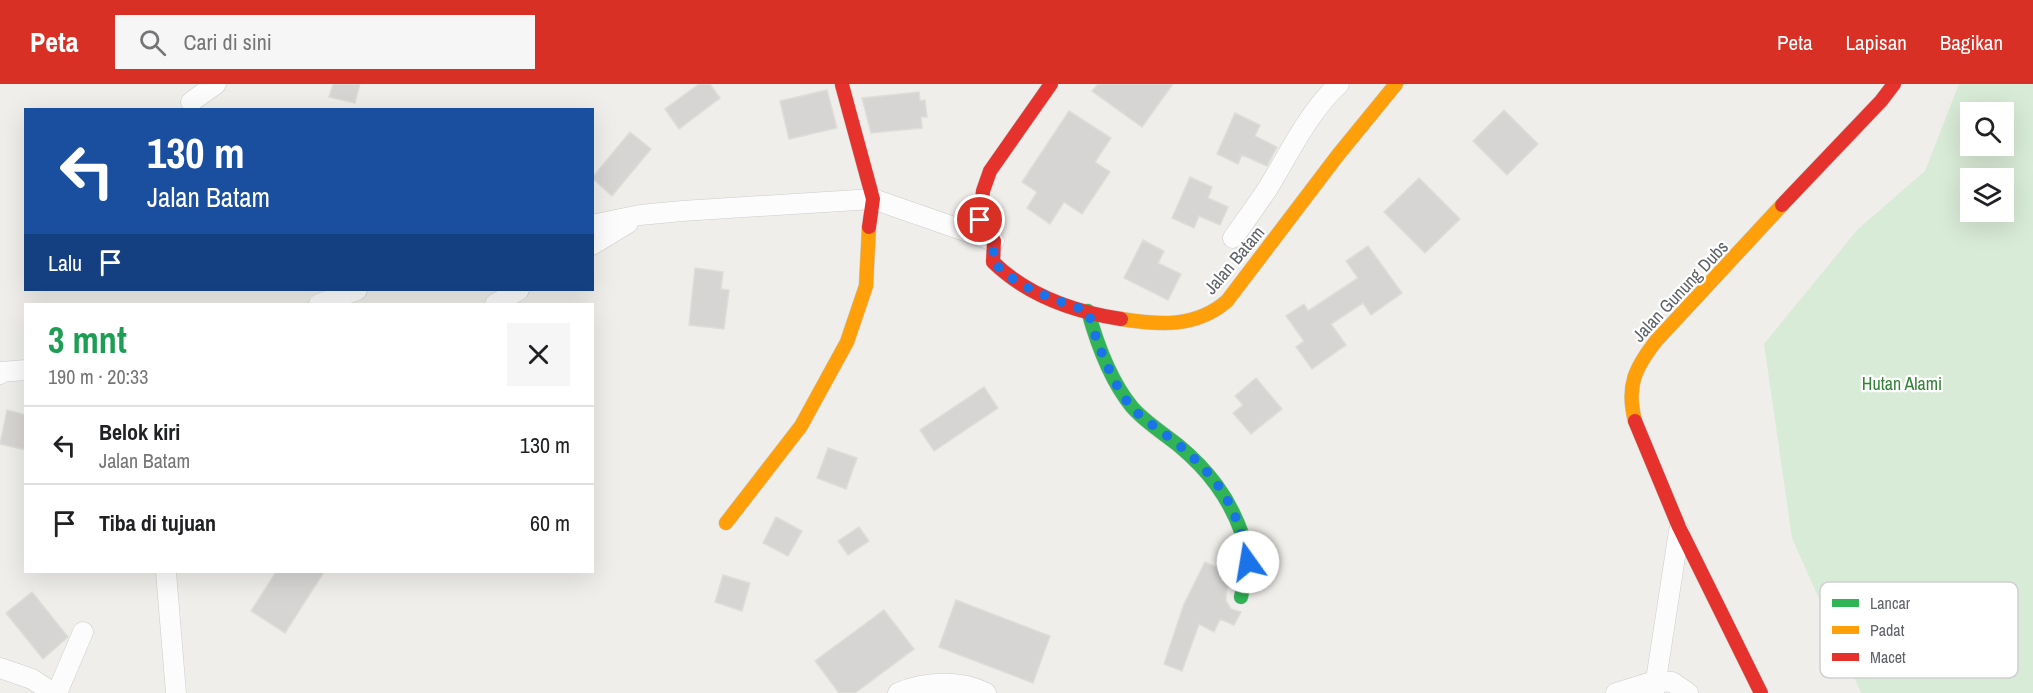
<!DOCTYPE html>
<html lang="id">
<head>
<meta charset="utf-8">
<style>
  :root { --surface:#fff; --page:#f6f6f6; --text:#202124; --muted:#757577; --line:#e0e0e0; --accent:#d93025 }
  body { margin:0; font-family:"Archivo Narrow",sans-serif; background:var(--page); color:var(--text); height:100vh; display:flex; flex-direction:column; font-size:22px; white-space:nowrap }
  * { box-sizing:border-box; margin:0 }
  p { font-size:20px; color:var(--muted) }
  .icon { flex:none; width:33px; height:33px; fill:none; stroke:currentColor; stroke-width:2; stroke-linecap:round; stroke-linejoin:round }
  .map { position:relative; flex:1; overflow:hidden }
  .panel { position:absolute; left:24px; top:219px; width:570px; height:270px; display:flex; flex-direction:column; background:var(--surface); border-radius:0px; box-shadow:0 6px 24px #0002 }
  .panel>* { flex:none }
  .hud { position:absolute; left:24px; top:24px; width:570px; height:183px; border-radius:0px; box-shadow:0 6px 24px #0002; background:#1a4fa0; color:#fff; overflow:hidden }
  .tools { position:absolute; left:1960px; top:18px; display:grid; gap:12px }
  .tools a { display:grid; place-items:center; width:54px; height:54px; border-radius:0px; background:var(--surface); box-shadow:0 6px 24px #0002; font-size:30px }
  .pin { position:absolute; display:grid; place-items:center; width:51px; height:51px; color:#fff; margin:-26px; border:3px solid #fff; border-radius:50%; box-shadow:0 2px 6px #0007 }
  .me { position:absolute; width:66px; margin:-33px; rotate:347deg; stroke-linejoin:round; filter:drop-shadow(0 0 4px #0008) }
  .turn { display:flex; align-items:center; gap:21px; height:126px; padding:0 24px; font-size:27px }
  .turn .icon { width:78px; height:78px; stroke-width:2.5 }
  .turn b { display:block; font-size:42px; line-height:51px }
  .then { display:flex; align-items:center; height:57px; padding:0 24px; background:#0003; gap:12px; font-size:22px }
  .round { display:grid; place-items:center; flex:none; width:63px; height:63px; border-radius:0px; background:var(--page) }
  .overview { display:flex; align-items:center; justify-content:space-between; height:102px; padding:0 24px }
  h1 { font-size:36px; font-weight:700; line-height:45px; color:#1e9e55 }
  ul { padding:0; list-style:none }
  li { display:flex; align-items:center; gap:18px; height:78px; padding:0 24px; border-top:2px solid var(--line) }
  li div { flex:1 }
  li b { display:block; font-size:22px }
  li em { font-style:normal }
  header { display:flex; align-items:center; gap:36px; box-sizing:border-box; height:84px; padding:0 30px; background:var(--accent); color:#fff }
  header strong { font-size:28px }
  nav { display:flex; gap:33px; margin-inline-start:auto; font-size:21px }
  .search { width:420px; height:54px; background:var(--page); display:flex; align-items:center; gap:15px; box-sizing:border-box; padding:0 21px; border-radius:0px; color:var(--muted); font-size:22px }
  .map>svg:first-child { display:block }
  .green { fill:#d8ebd6; fill-rule:evenodd }
  .building { fill:#d6d5d3; stroke:#deddd9; stroke-width:1.5 }
  .lines { fill:none; stroke-linecap:round; stroke-linejoin:round }
  .street-casing { stroke:#cbcccc; stroke-width:21 }
  .fast-casing { stroke:#cacacb; stroke-width:15 }
  .slow-casing { stroke:#cacacb; stroke-width:15 }
  .jam-casing { stroke:#cacacb; stroke-width:15 }
  .street { stroke:#fdfcfc; stroke-width:20 }
  .fast { stroke:#30b455; stroke-width:14 }
  .slow { stroke:#ff9f0a; stroke-width:14 }
  .jam { stroke:#e5322d; stroke-width:14 }
  .route { stroke:#1a73e8; stroke-width:10; stroke-dasharray:0 18 }
  .labels { text-anchor:middle; dominant-baseline:central; stroke-width:4.5; stroke-linejoin:round; paint-order:stroke }
  .street-label { font-size:18px; fill:#5f6368; stroke:#fff }
  .park-label { font-size:18px; fill:#348238; stroke:#fff }
  .key { fill:#fff; stroke:#cfd0d2; stroke-width:1.5 }
  .key-label { font-size:16px; fill:#5f6368 }
</style>
</head>
<body>
<header>
<strong>Peta</strong>
<div class="search"><svg class="icon" aria-label="search" viewBox="0 0 24 24"><circle cx="10" cy="10" r="6"/><path d="M15 15l6 6"/></svg>Cari di sini</div>
<nav><a>Peta</a><a>Lapisan</a><a>Bagikan</a></nav>
</header>
<div class="map">
<svg width="2033" height="609" viewBox="0 0 2033 609">
  <rect width="100%" height="100%" fill="#efeeea"/>
  <path class="green" d="M1959 0H2033V609H1861L1792 454 1764 260 1858 145 1925 87ZM1971 28H2004V62H1971ZM1971 94H2004V128H1971Z"/>
  <path class="building" d="M333 0H360L355 19 329 13Z
    M699 0H710L720 14 679 45 665 25Z
    M1098 0H1173L1142 43 1092 7Z
    M827 6 837 44 789 55 780 17Z
    M919 8 920 17 925 16 927 33H921L922 44 871 49 862 14Z
    M1504 26 1538 60 1507 91 1473 57Z
    M1069 27 1111 54 1095 78 1110 88 1082 130 1064 118 1050 140 1027 124 1037 108 1022 98Z
    M1235 29 1260 41 1255 52 1277 63 1267 82 1242 71 1238 80 1217 70Z
    M630 48 651 65 612 112 592 94Z
    M1190 93 1212 103 1208 114 1228 123 1220 141 1199 132 1194 144 1172 134Z
    M1419 94 1460 135 1425 169 1384 128Z
    M1143 156 1164 167 1158 179 1181 190 1168 216 1124 194Z
    M1368 162 1402 209 1371 231 1363 219 1331 240 1346 261 1312 285 1296 263 1304 257 1286 232 1304 220 1308 227 1358 194 1346 177Z
    M695 184 723 188 721 205 729 206 724 245 689 241Z
    M1256 294 1282 325 1251 350 1233 329 1243 321 1235 312Z
    M984 303 998 324 934 367 920 346Z
    M7 326 26 331V366L0 360Z
    M828 364 857 374 846 405 817 394Z
    M776 433 802 447 788 472 763 459Z
    M859 443 869 457 848 471 838 457Z
    M1205 478 1231 490 1226 510V517L1231 525 1241 528 1234 541 1220 535 1214 548 1199 540 1182 587 1164 580 1184 520Z
    M276 488H324L285 549 251 527Z
    M723 491 750 499 742 527 715 518Z
    M32 508 68 553 43 575 6 529Z
    M956 516 1050 552 1033 599 939 563Z
    M884 526 914 565 855 609H839L815 577Z"/>
  <g class="lines">
    <defs>
      <path id="street" d="M191 18 216 0
        M592 141 640 131 682 127 873 115 994 157
        M1233 154C1245 137 1257 121 1268 104 1289 70 1309 27 1339 0
        M592 161 628 139
        M319 220 357 206
        M495 220 519 206
        M0 290 1 288 26 286
        M166 488 176 609
        M0 584 32 595 53 609
        M57 609 83 548
        M898 609C924 597 960 596 986 609
        M1616 609 1655 597 1672 598 1688 609
        M1654 609 1679 447"/>
      <path id="fast" d="M1088 227C1097 260 1110 296 1132 323 1145 338 1163 349 1178 361 1208 386 1229 413 1242 450 1245 460 1249 470 1248 481 1248 492 1243 503 1241 513"/>
      <path id="slow" d="M1121 235C1159 241 1196 244 1227 217L1338 71 1396 0
        M1635 337C1626 302 1635 284 1656 257L1782 121
        M726 439 801 342 847 258 866 202 869 143"/>
      <path id="jam" d="M1051 0 990 87 983 107 980 136 994 157 993 178C1027 211 1075 228 1121 235
        M842 1 873 115 869 143
        M1782 121 1881 17 1894 0
        M1635 337 1679 443 1761 609"/>
    </defs>
    <use href="#street" class="street-casing"/>
    <use href="#fast" class="fast-casing"/>
    <use href="#slow" class="slow-casing"/>
    <use href="#jam" class="jam-casing"/>
    <use href="#street" class="street"/>
    <use href="#fast" class="fast"/>
    <use href="#slow" class="slow"/>
    <use href="#jam" class="jam"/>
  </g>
  <g class="lines">
    <path class="route" d="M980 136 994 157 993 178C1020 205 1052 215 1088 227 1095 255 1114 305 1134 326 1146 337 1161 347 1174 357 1219 394 1237 421 1248 478"/>
  </g>
  <g class="labels">
    <g class="street-label">
      <text transform="translate(1234 176) rotate(-50)">Jalan Batam</text>
      <text transform="translate(1680 207) rotate(-47)">Jalan Gunung Dubs</text>
    </g>
    <g class="park-label">
      <text x="1902" y="299">Hutan Alami</text>
    </g>
  </g>
  <rect x="1820" y="498" width="198" height="96" rx="9" class="key"/>
  <rect x="1832" y="515" width="27" height="8" fill="#30b455"/>
  <rect x="1832" y="542" width="27" height="8" fill="#ff9f0a"/>
  <rect x="1832" y="569" width="27" height="8" fill="#e5322d"/>
  <g class="key-label">
    <text x="1870" y="525">Lancar</text>
    <text x="1870" y="552">Padat</text>
    <text x="1870" y="579">Macet</text>
  </g>
</svg>
<div class="tools">
<a><svg class="icon" aria-label="search" viewBox="0 0 24 24"><circle cx="10" cy="10" r="6"/><path d="M15 15l6 6"/></svg></a>
<a><svg class="icon" aria-label="layers" viewBox="0 0 24 24"><path d="M12 4l9 5-9 5-9-5zM3 14l9 5 9-5"/></svg></a>
</div>
<div class="pin" style="left:980px;top:136px;background:#d93025"><svg class="icon" aria-label="arrive" viewBox="0 0 24 24"><path d="M6 21V4h12l-3 4 3 4H6"/></svg></div>
<svg class="me" style="left:1248px;top:478px" viewBox="-20 -20 40 40"><circle r="19" fill="#fff"/><path d="M0-13L10 11 0 6-10 11z" fill="#1a73e8"/></svg>
<div class="hud">
<div class="turn"><svg class="icon" aria-label="left" viewBox="0 0 24 24"><path d="M17 20v-9H6M10 6l-5 5 5 5"/></svg><div><b>130 m</b>Jalan Batam</div></div>
<div class="then">Lalu<svg class="icon" aria-label="arrive" viewBox="0 0 24 24"><path d="M6 21V4h12l-3 4 3 4H6"/></svg></div>
</div>
<section class="panel">
<div class="overview"><div><h1>3 mnt</h1><p>190 m · 20:33</p></div><a class="round"><svg class="icon" aria-label="close" viewBox="0 0 24 24"><path d="M6 6l12 12M18 6L6 18"/></svg></a></div>
<ul>
<li><svg class="icon" aria-label="left" viewBox="0 0 24 24"><path d="M17 20v-9H6M10 6l-5 5 5 5"/></svg><div><b>Belok kiri</b><p>Jalan Batam</p></div><em>130 m</em></li>
<li><svg class="icon" aria-label="arrive" viewBox="0 0 24 24"><path d="M6 21V4h12l-3 4 3 4H6"/></svg><div><b>Tiba di tujuan</b></div><em>60 m</em></li>
</ul>
</section>
</div>
</body>
</html>
